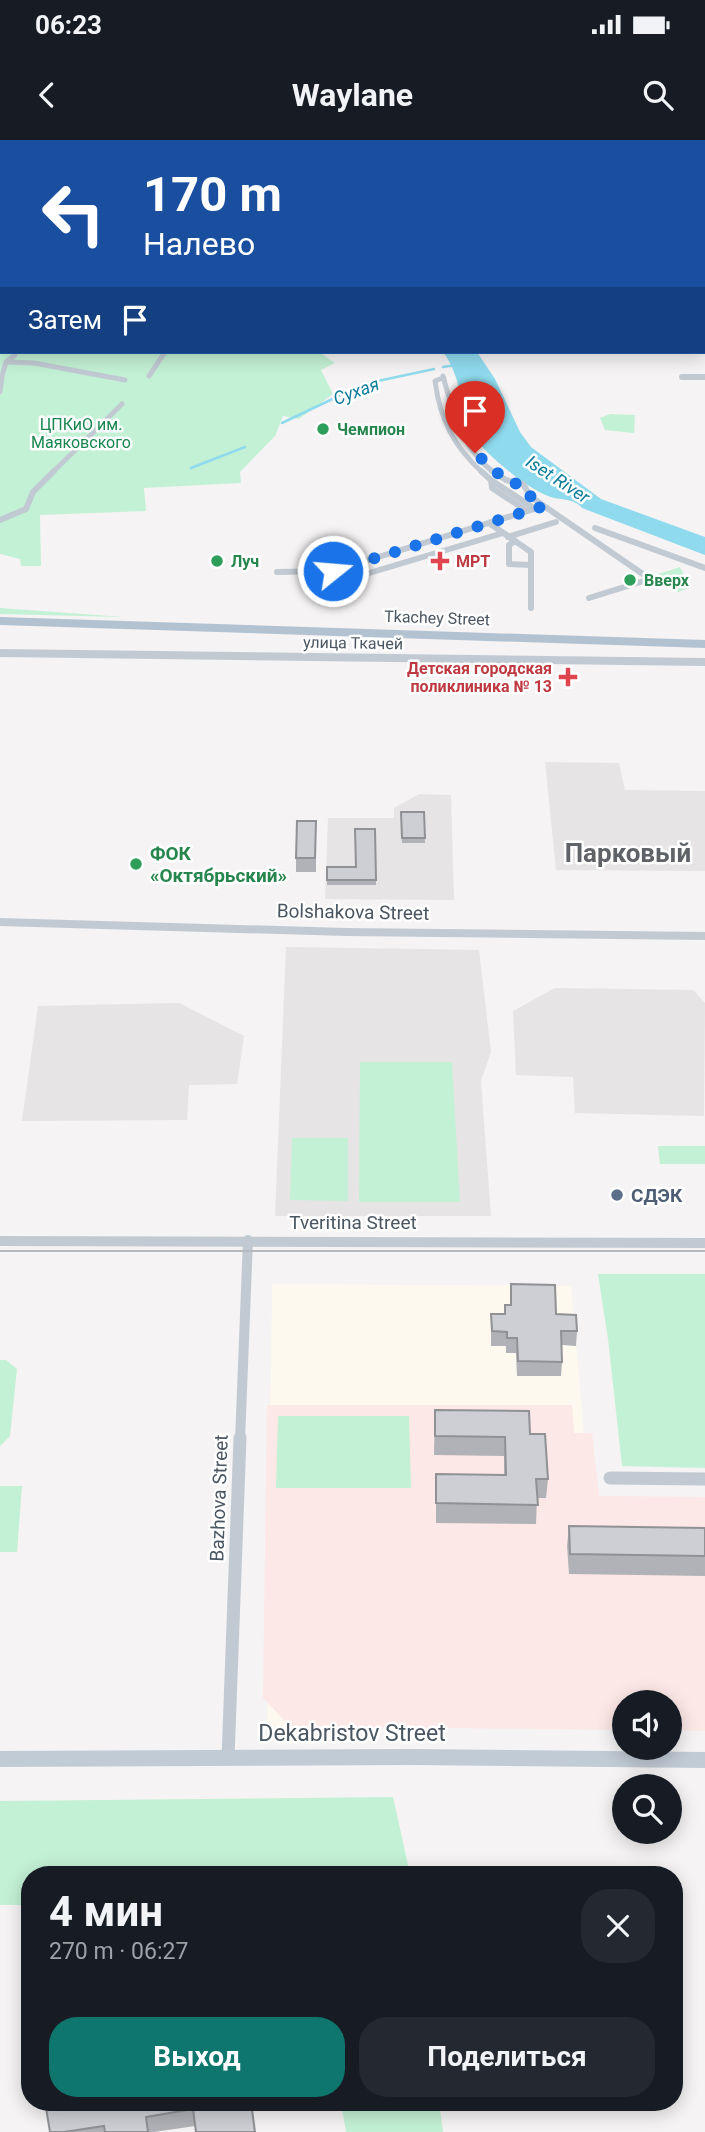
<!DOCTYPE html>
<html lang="ru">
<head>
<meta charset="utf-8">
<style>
  :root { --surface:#171b24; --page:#242831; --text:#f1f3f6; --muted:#9ea1a6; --accent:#0f766e }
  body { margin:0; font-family:Roboto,sans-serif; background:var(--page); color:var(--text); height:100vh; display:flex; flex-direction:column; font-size:26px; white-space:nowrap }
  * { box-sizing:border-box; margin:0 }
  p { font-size:23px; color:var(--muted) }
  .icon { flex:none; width:38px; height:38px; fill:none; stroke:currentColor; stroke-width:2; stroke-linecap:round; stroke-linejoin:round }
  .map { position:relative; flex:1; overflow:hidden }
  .drawer { position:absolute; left:21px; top:1726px; width:662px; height:245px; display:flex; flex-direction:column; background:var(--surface); border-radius:28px; box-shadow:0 4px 18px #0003 }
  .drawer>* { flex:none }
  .banner { position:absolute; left:0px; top:0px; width:705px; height:214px; box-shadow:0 4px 18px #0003; background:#1a4fa0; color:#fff; overflow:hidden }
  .fabs { position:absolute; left:612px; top:1550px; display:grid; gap:14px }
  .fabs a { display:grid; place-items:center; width:70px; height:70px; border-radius:50%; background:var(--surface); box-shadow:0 4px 18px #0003; font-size:35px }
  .pin { position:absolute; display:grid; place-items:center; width:60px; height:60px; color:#fff; margin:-72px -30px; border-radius:50% 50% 50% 0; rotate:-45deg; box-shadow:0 0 7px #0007 }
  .pin .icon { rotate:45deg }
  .me { position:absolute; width:77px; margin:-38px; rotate:73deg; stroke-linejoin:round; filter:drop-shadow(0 0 5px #0008) }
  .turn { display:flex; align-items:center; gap:24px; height:147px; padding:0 28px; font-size:32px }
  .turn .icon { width:91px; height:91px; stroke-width:2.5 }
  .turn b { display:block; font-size:49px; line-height:60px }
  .then { display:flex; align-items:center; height:66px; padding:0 28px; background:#0003; gap:14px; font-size:26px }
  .round { display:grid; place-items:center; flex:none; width:74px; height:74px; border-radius:28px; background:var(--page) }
  .head { display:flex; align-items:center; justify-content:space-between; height:119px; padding:0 28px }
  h1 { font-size:42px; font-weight:700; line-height:52px }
  .action { display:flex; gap:14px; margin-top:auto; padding:14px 28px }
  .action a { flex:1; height:80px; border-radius:28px; background:var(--accent); color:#fff; font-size:28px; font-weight:700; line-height:80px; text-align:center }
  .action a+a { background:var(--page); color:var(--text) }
  .status { display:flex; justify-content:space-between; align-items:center; height:49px; padding:0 35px; background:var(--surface); direction:ltr }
  .status svg { height:19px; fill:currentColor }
  header { display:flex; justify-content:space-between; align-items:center; height:91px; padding:0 28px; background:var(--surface); font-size:32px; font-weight:700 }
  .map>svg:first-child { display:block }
  .commercial { fill:#fdf9ef }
  .education { fill:#e6e4e5 }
  .medical { fill:#fce8e6 }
  .green { fill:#c3f1d5 }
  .water { fill:#90daee }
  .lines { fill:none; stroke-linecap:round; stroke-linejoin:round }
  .stream { stroke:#90daee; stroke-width:2.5 }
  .pedestrian-far1 { stroke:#c1cad2; stroke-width:5 }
  .pedestrian { stroke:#c1cad2; stroke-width:6 }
  .minor-far3 { stroke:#c1cad2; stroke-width:6 }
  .minor-far2 { stroke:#c1cad2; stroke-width:8 }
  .minor-far1 { stroke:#c1cad2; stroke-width:10 }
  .minor { stroke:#c1cad2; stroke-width:13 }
  .tertiary { fill:#c1cad2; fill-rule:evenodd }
  .secondary { fill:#c1cbd6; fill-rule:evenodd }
  .primary { fill:#b3c2d1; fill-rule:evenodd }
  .tram { stroke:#b5b8bd; stroke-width:2 }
  .wall { fill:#b0b2b7 }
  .building { fill:#cdcfd5; stroke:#909195; stroke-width:2 }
  .route { stroke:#1a73e8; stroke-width:12; stroke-dasharray:0 21.6 }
  .leisure-dot { fill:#2e9e5b; stroke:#fff; stroke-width:2.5 }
  .health-dot { fill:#e0444e; stroke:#fff; stroke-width:2.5 }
  .service-dot { fill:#5c6f8a; stroke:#fff; stroke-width:2.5 }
  .labels { text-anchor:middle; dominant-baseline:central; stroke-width:5; stroke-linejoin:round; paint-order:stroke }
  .far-park-label { font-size:16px; fill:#17864f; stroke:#fff }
  .far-leisure-label { font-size:16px; font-weight:bold; fill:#27864d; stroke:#fff; text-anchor:start }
  .far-health-label { font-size:16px; font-weight:bold; fill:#be3a42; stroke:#fff; text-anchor:start }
  .far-street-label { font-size:16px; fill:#4a5661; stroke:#fff }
  .far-water-label { font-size:18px; font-style:italic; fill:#0c7c9b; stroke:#fff }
  .leisure-label { font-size:19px; font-weight:bold; fill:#27864d; stroke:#fff; text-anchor:start }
  .street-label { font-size:19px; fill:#4a5661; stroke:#fff }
  .service-label { font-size:19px; font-weight:bold; fill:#4e5e75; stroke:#fff; text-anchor:start }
  .near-street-label { font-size:23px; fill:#4a5661; stroke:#fff }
  .district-label { font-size:26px; font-weight:bold; fill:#5f6368; stroke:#fff }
</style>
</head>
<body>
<div class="status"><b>06:23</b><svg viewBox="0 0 49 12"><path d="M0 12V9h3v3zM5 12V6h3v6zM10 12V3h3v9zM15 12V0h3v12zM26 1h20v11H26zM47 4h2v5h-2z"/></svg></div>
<header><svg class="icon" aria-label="back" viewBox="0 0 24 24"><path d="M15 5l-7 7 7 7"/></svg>Waylane<svg class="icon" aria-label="search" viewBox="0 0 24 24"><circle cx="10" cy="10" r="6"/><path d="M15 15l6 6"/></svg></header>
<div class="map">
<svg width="705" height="1992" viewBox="0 0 705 1992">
  <rect width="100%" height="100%" fill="#f5f3f3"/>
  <path class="commercial" d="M272 1144 571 1146 590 1365 670 1563H625V1586H267Z"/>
  <path class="education" d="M545 622 619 623 625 650 705 651V731L556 730Z
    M419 654 451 655 454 760 325 759 328 678H394V668Z
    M286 807 479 810 491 912 481 941 491 1076H275Z
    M555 848 693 850 705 863 704 976 575 973 573 937 516 935 513 871Z
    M179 863 244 896 237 944 189 945 187 980 22 981 38 866Z"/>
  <path class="medical" d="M267 1265H572L574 1293H592L599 1356 705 1357V1591L670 1590V1563H625V1590L290 1586 263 1558Z"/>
  <path class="green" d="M0 37 2 212H319L335 223 321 230 333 254 299 279 283 276 275 296 240 332 241 343 144 348 146 371 40 375 41 426H21L20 419 0 414Z
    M610 274 635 275 634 293 605 290 600 278Z
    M680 427 690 448 678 452 652 436Z
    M0 468 123 477 0 474Z
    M360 922H452L460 1062H359Z
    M292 998H348V1061L290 1060Z
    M658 1006H705V1024H660Z
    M598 1134H705V1328L622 1326 608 1199Z
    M0 1220H6L17 1229 10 1296 0 1306Z
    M278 1276H409L411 1348H276Z
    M0 1346H22L17 1412H0Z
    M393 1657 410 1734H30V1765H0V1661Z
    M341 1962H439L443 1992H346Z"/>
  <path class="water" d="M443 212H477L495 239 520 292 531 307 601 359 705 397V415L582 368C573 357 560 361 548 356 529 349 500 325 486 311 460 285 465 240 443 212Z"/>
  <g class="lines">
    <path class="stream" d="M443 227 456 225
      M282 283 364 244 434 229
      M191 328 245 307"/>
    <path class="pedestrian-far1" d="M0 95 2 97
      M0 194 2 187
      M6 222 34 223 125 240
      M2 236 6 222 15 215 14 212
      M149 236 165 212
      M443 236C452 270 464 312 495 333
      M440 239 435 241C440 280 454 307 483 333
      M0 252 2 238
      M52 333 122 264"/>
    <path class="pedestrian" d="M481 331 491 340 492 348 527 371
      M492 331 506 340 523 344 531 357 650 439 589 458
      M491 340 535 369
      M0 380 26 369 33 352 54 331
      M489 383 531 412V468
      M595 388 705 428
      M508 397 556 382
      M515 401 509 405V424L530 425
      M277 432 333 431 544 366
      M366 434 503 393"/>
    <path class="minor-far3" d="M682 237H705"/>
    <path class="minor-far2" d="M0 513 705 522"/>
    <path class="minor-far1" d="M240 1300 248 1100"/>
    <path class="minor" d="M610 1338 705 1339
      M228 1618 240 1298"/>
    <path class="tertiary" d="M0 778 346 788 705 792V800L346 796 0 786Z
      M0 1096 705 1098V1108L0 1106Z"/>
    <path class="secondary" d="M412 1609 705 1612V1628L412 1625 0 1627V1611Z"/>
    <path class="primary" d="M0 477 705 500V508L0 485Z"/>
    <path class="tram" d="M0 1111H705"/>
  </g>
  <path class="wall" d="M401 672H424L425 703H402Z
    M316 681V732H296V718Z
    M375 689 376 745H327V727H356Z
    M511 1144 556 1174 577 1191 576 1206 562 1205V1222L561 1236H517L516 1213H506V1206H491V1174H504L505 1165H510Z
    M435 1270 530 1294 548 1339 546 1358H537L536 1384 436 1383V1334L504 1335V1316L434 1315Z
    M569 1386 705 1388V1436L569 1434 567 1406Z
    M45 1962H251L255 1992H196L195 1986 154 1992H50Z"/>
  <path class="building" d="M401 672H424L425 698H402Z
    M297 681H316L315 718H296Z
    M355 689H375L376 740H327V727H356Z
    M511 1144 555 1145 556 1174 576 1175 577 1191H561L562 1222 518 1221 517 1198H507V1192L492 1191 491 1174H505V1165H511Z
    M435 1270 529 1271 530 1294H545L548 1339H536L538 1365 436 1363V1334L506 1335 505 1297 435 1296Z
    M569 1386 705 1388V1416L570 1414Z
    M45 1962H251L255 1992H196L193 1969 146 1977 148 1992H105L104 1986 64 1992H50Z"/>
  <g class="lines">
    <path class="route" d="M333 431 544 366 531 357 523 344 509 343 475 313"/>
  </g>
  <g class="leisure-dot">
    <circle cx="323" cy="289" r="7"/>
    <circle cx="217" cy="421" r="7"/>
    <circle cx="630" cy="440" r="7"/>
    <circle cx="136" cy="724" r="7"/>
  </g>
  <g class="health-dot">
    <path d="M436.5 410.5h7v7h7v7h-7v7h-7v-7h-7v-7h7z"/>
    <path d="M564.5 526.5h7v7h7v7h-7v7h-7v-7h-7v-7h7z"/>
  </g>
  <circle class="service-dot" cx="617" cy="1055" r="7"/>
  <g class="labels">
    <g class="far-park-label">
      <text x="81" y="284">ЦПКиО им.<tspan x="81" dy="18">Маяковского</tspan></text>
    </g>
    <g class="far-leisure-label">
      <text x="337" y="289">Чемпион</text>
      <text x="231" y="421">Луч</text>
      <text x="644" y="440">Вверх</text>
    </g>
    <g class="far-health-label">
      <text x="456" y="421">МРТ</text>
      <text x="552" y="528" text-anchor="end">Детская городская<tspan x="552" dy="18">поликлиника № 13</tspan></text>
    </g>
    <g class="far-street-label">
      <text transform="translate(437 478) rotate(2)">Tkachey Street</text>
      <text transform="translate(353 503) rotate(1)">улица Ткачей</text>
    </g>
    <g class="far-water-label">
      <text transform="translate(356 251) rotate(-20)">Сухая</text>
      <text transform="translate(558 339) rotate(33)">Iset River</text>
    </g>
    <g class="leisure-label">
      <text x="150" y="713">ФОК<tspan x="150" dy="22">«Октябрьский»</tspan></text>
    </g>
    <g class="street-label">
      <text transform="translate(353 772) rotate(1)">Bolshakova Street</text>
      <text x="353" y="1082">Tveritina Street</text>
      <text transform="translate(219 1358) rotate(-88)">Bazhova Street</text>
    </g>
    <g class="service-label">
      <text x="631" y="1055">СДЭК</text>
    </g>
    <g class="near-street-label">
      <text x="352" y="1593">Dekabristov Street</text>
    </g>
    <g class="district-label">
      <text x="628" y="713">Парковый</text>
    </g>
  </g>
</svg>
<div class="fabs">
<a><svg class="icon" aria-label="sound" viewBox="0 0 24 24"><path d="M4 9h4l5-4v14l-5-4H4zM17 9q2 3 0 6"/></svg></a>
<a><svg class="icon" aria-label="search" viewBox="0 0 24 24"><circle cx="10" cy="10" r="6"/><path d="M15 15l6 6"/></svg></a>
</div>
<div class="pin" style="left:475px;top:313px;background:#d93025"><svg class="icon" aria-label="arrive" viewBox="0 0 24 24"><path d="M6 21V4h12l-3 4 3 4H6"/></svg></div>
<svg class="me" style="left:333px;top:431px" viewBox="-20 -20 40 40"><circle r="17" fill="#1a73e8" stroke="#fff" stroke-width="3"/><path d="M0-11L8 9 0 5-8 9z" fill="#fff"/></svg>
<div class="banner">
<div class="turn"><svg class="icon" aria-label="left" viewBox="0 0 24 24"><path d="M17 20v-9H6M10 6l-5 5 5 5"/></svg><div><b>170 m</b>Налево</div></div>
<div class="then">Затем<svg class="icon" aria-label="arrive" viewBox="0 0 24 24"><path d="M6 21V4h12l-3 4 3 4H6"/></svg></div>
</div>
<section class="drawer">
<div class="head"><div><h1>4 мин</h1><p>270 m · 06:27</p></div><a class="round"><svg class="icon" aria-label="close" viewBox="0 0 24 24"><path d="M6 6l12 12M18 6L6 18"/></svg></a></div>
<div class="action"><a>Выход</a><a>Поделиться</a></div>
</section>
</div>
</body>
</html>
